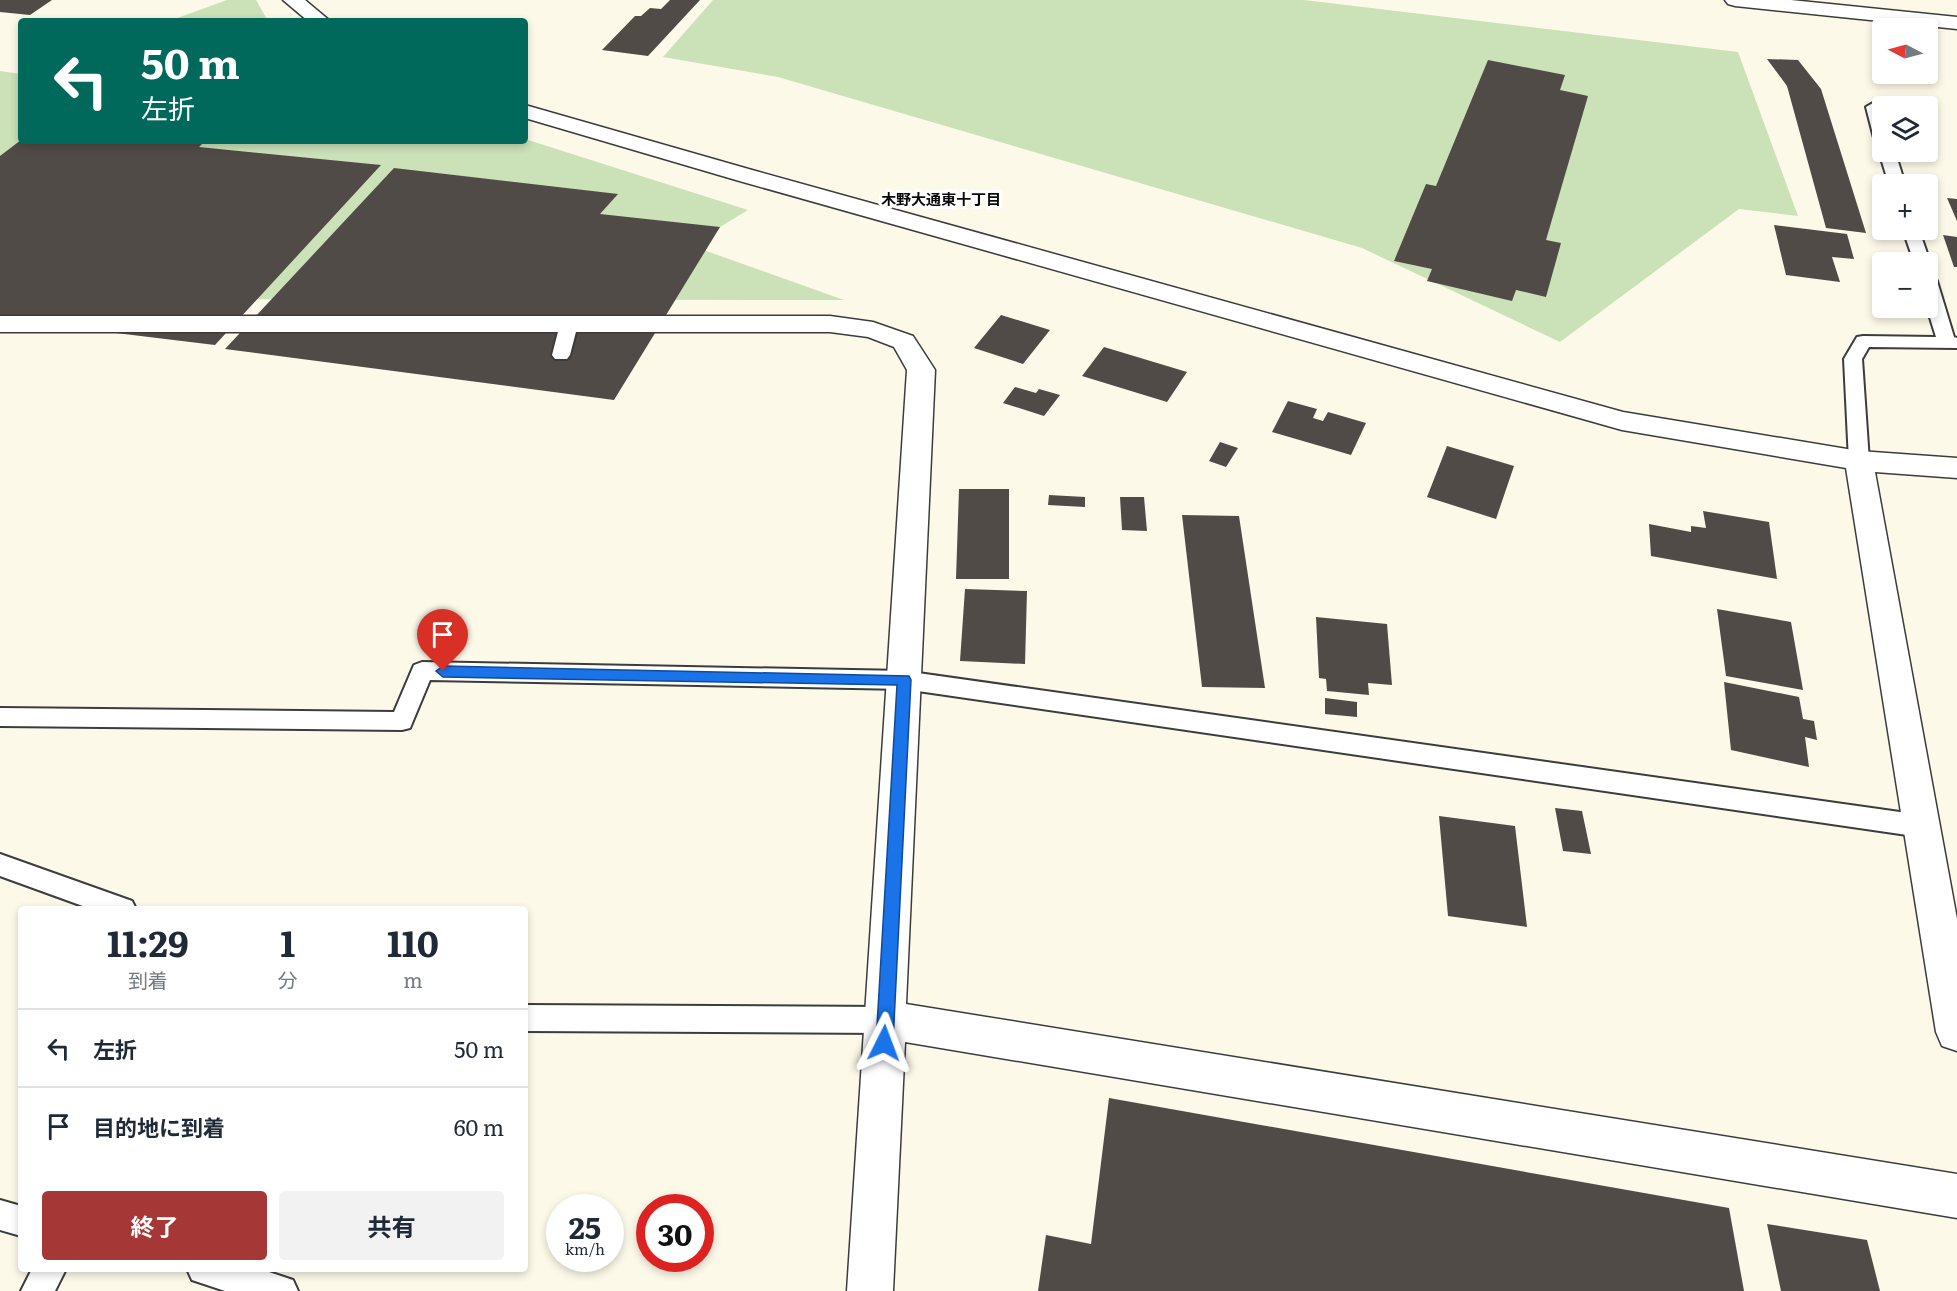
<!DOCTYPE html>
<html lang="ja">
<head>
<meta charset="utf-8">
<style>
  :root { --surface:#fff; --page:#f2f2f3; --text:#1f2937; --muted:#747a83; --line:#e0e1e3; --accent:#a53736 }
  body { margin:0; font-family:Literata,"Noto Sans JP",serif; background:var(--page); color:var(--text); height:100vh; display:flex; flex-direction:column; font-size:22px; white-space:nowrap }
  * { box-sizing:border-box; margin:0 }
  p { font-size:20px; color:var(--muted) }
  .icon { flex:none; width:33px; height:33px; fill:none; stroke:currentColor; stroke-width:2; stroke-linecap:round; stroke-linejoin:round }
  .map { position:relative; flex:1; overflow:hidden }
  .side { position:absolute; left:18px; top:906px; width:510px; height:366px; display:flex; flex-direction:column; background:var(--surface); border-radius:6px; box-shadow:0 3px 9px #0003 }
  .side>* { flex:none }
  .banner { position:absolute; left:18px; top:18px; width:510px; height:126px; border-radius:6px; box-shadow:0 3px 9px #0003; background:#00695c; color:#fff; overflow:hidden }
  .needle { width:39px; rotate:276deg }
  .tools { position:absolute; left:1872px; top:18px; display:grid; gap:12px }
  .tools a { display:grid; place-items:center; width:66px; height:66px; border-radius:6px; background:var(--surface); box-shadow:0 3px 9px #0003; font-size:30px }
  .speed { position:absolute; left:546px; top:1194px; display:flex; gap:12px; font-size:30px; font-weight:700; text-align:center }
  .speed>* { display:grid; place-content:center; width:78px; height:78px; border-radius:50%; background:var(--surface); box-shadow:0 3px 9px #0003; line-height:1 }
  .speed small { font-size:15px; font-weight:400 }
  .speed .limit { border:9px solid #d22; background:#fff; color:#111 }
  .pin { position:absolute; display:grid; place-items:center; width:51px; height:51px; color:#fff; margin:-62px -26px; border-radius:50% 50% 50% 0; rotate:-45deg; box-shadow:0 0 6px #0007 }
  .pin .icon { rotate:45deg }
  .me { position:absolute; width:66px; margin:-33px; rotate:3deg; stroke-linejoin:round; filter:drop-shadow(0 0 4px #0008) }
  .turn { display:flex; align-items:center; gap:21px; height:126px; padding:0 24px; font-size:27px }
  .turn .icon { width:78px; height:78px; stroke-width:2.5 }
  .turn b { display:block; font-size:42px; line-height:51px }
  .eta { display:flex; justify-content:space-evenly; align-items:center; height:102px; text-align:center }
  .eta b { font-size:36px; font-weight:700; line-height:42px }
  .action { display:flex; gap:12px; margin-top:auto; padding:12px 24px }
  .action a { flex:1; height:69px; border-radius:6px; background:var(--accent); color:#fff; font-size:24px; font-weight:700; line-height:69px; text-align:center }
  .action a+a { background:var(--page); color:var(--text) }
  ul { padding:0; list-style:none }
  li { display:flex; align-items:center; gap:18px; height:78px; padding:0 24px; border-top:2px solid var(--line) }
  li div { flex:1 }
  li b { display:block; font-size:22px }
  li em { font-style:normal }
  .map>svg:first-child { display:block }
  .green { fill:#cbe1b8 }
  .building { fill:#504b47 }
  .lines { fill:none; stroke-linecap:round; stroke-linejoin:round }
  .service-casing { stroke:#3c3c3c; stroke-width:4 }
  .minor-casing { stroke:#3c3c3c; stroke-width:3 }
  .service { fill:#fff; fill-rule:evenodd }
  .minor { fill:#fff; fill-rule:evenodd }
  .route { fill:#1a73e8; stroke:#114b97; stroke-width:1.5 }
  .labels { text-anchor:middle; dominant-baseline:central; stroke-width:6; stroke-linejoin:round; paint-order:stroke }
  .far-neighbourhood-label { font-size:15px; font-weight:bold; fill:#090909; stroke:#fff }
</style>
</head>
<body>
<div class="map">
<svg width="1957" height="1291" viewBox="0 0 1957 1291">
  <rect width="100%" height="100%" fill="#fcf9e9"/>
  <path class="green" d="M227 0H256L268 21H169Z
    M713 0H1304L1738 52 1798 216 1739 209 1560 342 1362 248 778 77 663 57Z
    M0 71 21 74V141H525V139L748 210 720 227 698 248 844 300 82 299 0 243Z"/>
  <path class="building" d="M0 0H52L30 15 0 12Z
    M670 0H700L648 56 602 50 635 16H641L650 8 661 9Z
    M1767 59 1798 60 1821 89 1866 233 1826 228 1787 86Z
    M1488 60 1565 75 1560 90 1588 96 1546 240 1561 243 1546 297 1516 290 1512 301 1427 281 1432 269 1394 261 1426 184 1436 186Z
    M21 140 205 141 199 147 381 165 215 345 0 319V156Z
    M394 168 618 194 600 214 720 227 614 400 225 349Z
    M1947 198 1957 199V221Z
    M1774 225 1847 234 1854 259 1832 257 1840 282 1786 275Z
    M1943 235 1957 237V267H1954Z
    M1001 315 1050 330 1023 364 974 348Z
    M1104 347 1187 372 1167 402 1082 376Z
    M1015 387 1036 393 1039 389 1060 395 1044 416 1003 403Z
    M1288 401 1317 409 1313 418 1323 421 1328 412 1366 423 1351 455 1272 432Z
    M1220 442 1238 448 1226 467 1209 461Z
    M1447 446 1514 466 1496 519 1427 497Z
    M959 489H1009V579H956Z
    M1049 495 1085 497V507L1048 505Z
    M1120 497H1144L1147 531 1122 530Z
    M1703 511 1769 522 1777 579 1651 556 1649 524 1691 532V526L1706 528Z
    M1182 515 1239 516 1265 688 1202 687Z
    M965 589 1027 591 1025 664 960 661Z
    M1717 609 1791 622 1803 690 1726 676Z
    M1316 617 1387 624 1392 685 1368 683 1369 695 1327 691 1326 679 1319 678Z
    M1724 682 1799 697 1803 719 1814 721 1817 740 1805 737 1809 767 1731 750Z
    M1325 698 1357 702V717L1325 714Z
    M1555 808 1582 811 1591 854 1563 851Z
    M1439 816 1515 826 1527 927 1448 916Z
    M1109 1098 1729 1208 1744 1291H1038L1046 1235 1091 1244Z
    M1767 1224 1867 1240 1880 1291H1781Z"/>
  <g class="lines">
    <defs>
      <path id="service" d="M1873 103 1878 104 1882 114V143L1874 138 1866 107Z
        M1882 149V152H1895L1905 184H1889L1879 152Z
        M1903 230H1919L1930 262 1928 266V262H1914Z
        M1928 276 1934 277 1937 281 1954 337 1957 338V348L1869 347 1862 359 1869 461 1866 466 1859 468 1852 466 1849 461 1844 359 1857 337 1863 336 1936 337 1927 308Z
        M569 319 575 320 578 324 570 355 567 359H555L552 355 560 324 563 320Z
        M422 662 904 671 1921 815 1930 819 1934 826 1930 833 1921 837 904 689 430 680 410 728 402 730 0 726V708L394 712 414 665Z
        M0 854 132 901 136 909H91L0 876Z
        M525 1005 886 1007 896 1011 900 1020 896 1029 886 1033 525 1031Z
        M0 1200 21 1206V1236L0 1230Z
        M32 1269H66L55 1291H21Z
        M187 1269H260L293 1280 298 1291H225L192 1280Z"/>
      <path id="minor" d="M283 0H305L330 21H308Z
        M1725 0H1791L1957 17V29L1735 6 1728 4Z
        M525 105 752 170 1623 412 1859 451 1957 458V478L1875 472 1957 919V1051L1942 1046 1936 1032 1846 468 1622 430 736 180 525 118Z
        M0 316H830L873 322 913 336 935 370 906 1004 1957 1174V1218L905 1042 893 1291H847L907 370 894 347 868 337 830 332H0Z"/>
    </defs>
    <use href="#service" class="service-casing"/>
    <use href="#minor" class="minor-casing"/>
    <use href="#service" class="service"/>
    <use href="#minor" class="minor"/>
  </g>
  <path class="route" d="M443 666 909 676 911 680 893 1043 890 1048 884 1051 878 1048 876 1043 897 685 443 677 436 671Z"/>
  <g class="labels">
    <g class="far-neighbourhood-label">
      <text x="941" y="198">木野大通東十丁目</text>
    </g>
  </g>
</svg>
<div class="tools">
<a><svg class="needle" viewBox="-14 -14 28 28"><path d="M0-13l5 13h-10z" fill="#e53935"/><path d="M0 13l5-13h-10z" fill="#747a83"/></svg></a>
<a><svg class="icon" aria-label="layers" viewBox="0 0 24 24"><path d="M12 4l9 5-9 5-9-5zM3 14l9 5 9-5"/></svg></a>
<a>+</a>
<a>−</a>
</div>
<div class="speed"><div>25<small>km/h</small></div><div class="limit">30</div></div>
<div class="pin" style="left:443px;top:671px;background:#d93025"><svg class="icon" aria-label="arrive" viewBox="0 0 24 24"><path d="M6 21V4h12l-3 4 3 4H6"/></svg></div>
<svg class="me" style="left:884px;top:1043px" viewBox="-20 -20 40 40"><path d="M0-17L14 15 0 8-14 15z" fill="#1a73e8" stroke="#fff" stroke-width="4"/></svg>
<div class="banner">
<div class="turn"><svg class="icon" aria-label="left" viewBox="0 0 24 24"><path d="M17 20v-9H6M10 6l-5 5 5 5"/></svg><div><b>50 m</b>左折</div></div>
</div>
<section class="side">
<div class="eta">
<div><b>11:29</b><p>到着</p></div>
<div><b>1</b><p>分</p></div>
<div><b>110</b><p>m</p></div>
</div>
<ul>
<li><svg class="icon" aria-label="left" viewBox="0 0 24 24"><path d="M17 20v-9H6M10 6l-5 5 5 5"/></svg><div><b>左折</b></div><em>50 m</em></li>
<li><svg class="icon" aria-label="arrive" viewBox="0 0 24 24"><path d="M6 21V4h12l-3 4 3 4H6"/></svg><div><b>目的地に到着</b></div><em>60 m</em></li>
</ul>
<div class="action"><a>終了</a><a>共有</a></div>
</section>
</div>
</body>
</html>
